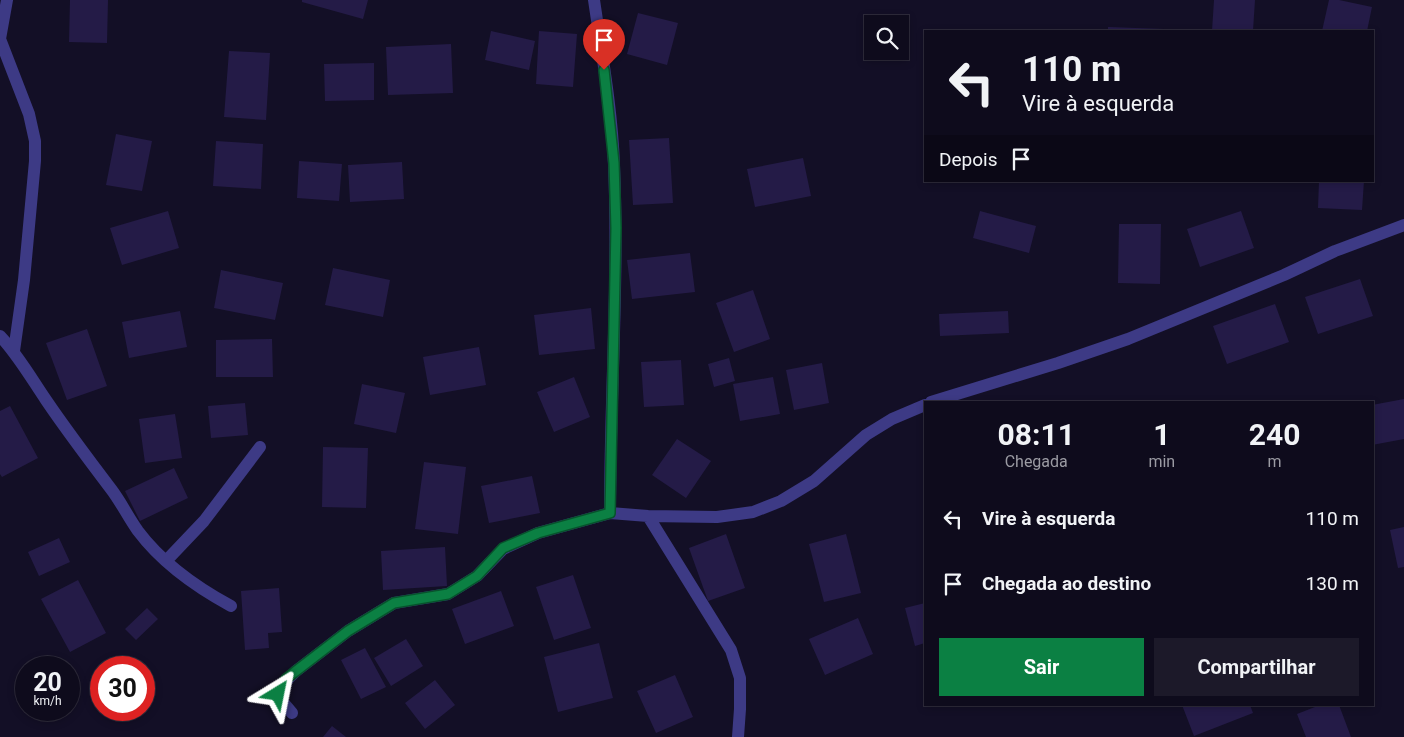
<!DOCTYPE html>
<html lang="pt">
<head>
<meta charset="utf-8">
<style>
  :root { --surface:#0e0b1c; --page:#1c1929; --text:#f1f3f6; --muted:#9b9ba3; --line:#2e2b3b; --accent:#0b8043 }
  body { margin:0; font-family:Roboto,sans-serif; background:var(--page); color:var(--text); height:100vh; display:flex; flex-direction:column; font-size:19px; white-space:nowrap }
  * { box-sizing:border-box; margin:0 }
  p { font-size:16px; color:var(--muted) }
  .icon { flex:none; width:28px; height:28px; fill:none; stroke:currentColor; stroke-width:2; stroke-linecap:round; stroke-linejoin:round }
  .map { position:relative; flex:1; overflow:hidden }
  .details { position:absolute; left:924px; top:401px; width:450px; height:305px; display:flex; flex-direction:column; background:var(--surface); border-radius:0px; box-shadow:0 2px 8px #0003,0 0 0 1px var(--line) }
  .details>* { flex:none }
  .top-card { position:absolute; left:924px; top:30px; width:450px; height:152px; border-radius:0px; box-shadow:0 2px 8px #0003,0 0 0 1px var(--line); background:#0e0b1c; color:var(--text); overflow:hidden }
  .buttons { position:absolute; left:864px; top:15px; display:grid; gap:10px }
  .buttons a { display:grid; place-items:center; width:45px; height:45px; border-radius:0px; background:var(--surface); box-shadow:0 2px 8px #0003,0 0 0 1px var(--line); font-size:25px }
  .speed { position:absolute; left:15px; top:656px; display:flex; gap:10px; font-size:25px; font-weight:700; text-align:center }
  .speed>* { display:grid; place-content:center; width:65px; height:65px; border-radius:50%; background:var(--surface); box-shadow:0 2px 8px #0003,0 0 0 1px var(--line); line-height:1 }
  .speed small { font-size:12px; font-weight:400 }
  .speed .limit { border:8px solid #d22; background:#fff; color:#111 }
  .pin { position:absolute; display:grid; place-items:center; width:42px; height:42px; color:#fff; margin:-51px -21px; border-radius:50% 50% 50% 0; rotate:-45deg; box-shadow:0 0 5px #0007 }
  .pin .icon { rotate:45deg }
  .me { position:absolute; width:55px; margin:-28px; rotate:35deg; stroke-linejoin:round; filter:drop-shadow(0 0 4px #0008) }
  .turn { display:flex; align-items:center; gap:18px; height:105px; padding:0 15px; font-size:22px }
  .turn .icon { width:65px; height:65px; stroke-width:2.5 }
  .turn b { display:block; font-size:35px; line-height:42px }
  .then { display:flex; align-items:center; height:48px; padding:0 15px; background:#0003; gap:10px; font-size:19px }
  .eta { display:flex; justify-content:space-evenly; align-items:center; height:85px; text-align:center }
  .eta b { font-size:30px; font-weight:700; line-height:35px }
  .primary-button { display:flex; gap:10px; margin-top:auto; padding:10px 15px }
  .primary-button a { flex:1; height:58px; border-radius:0px; background:var(--accent); color:#fff; font-size:20px; font-weight:700; line-height:58px; text-align:center }
  .primary-button a+a { background:var(--page); color:var(--text) }
  ul { padding:0; list-style:none }
  li { display:flex; align-items:center; gap:15px; height:65px; padding:0 15px }
  li div { flex:1 }
  li b { display:block; font-size:19px }
  li em { font-style:normal }
  .map>svg:first-child { display:block }
  .building { fill:#241b47 }
  .lines { fill:none; stroke-linecap:round; stroke-linejoin:round }
  .street { stroke:#3d3a85; stroke-width:12 }
  .route-casing { stroke:#07532c; stroke-width:12 }
  .route { stroke:#0b8043; stroke-width:9 }
</style>
</head>
<body>
<div class="map">
<svg width="1404" height="737" viewBox="0 0 1404 737">
  <rect width="100%" height="100%" fill="#130f26"/>
  <path class="building" d="M70 0H108L107 43 69 42Z
    M302 0H368L363 19 302 2Z
    M1214 0H1255L1253 31H1212Z
    M1329 0H1339L1372 7 1367 31H1322Z
    M638 13 678 23 667 65 627 54Z
    M1108 27 1164 29V31H1108Z
    M491 31 535 41 529 70 485 60Z
    M539 31 577 34 573 87 536 84Z
    M451 44 453 93 388 95 386 47Z
    M229 51 270 53 266 120 224 117Z
    M374 63V100L325 101 324 64Z
    M116 134 152 141 142 191 106 185Z
    M669 138 673 203 633 205 629 140Z
    M216 141 263 144 261 189 213 186Z
    M803 158 811 196 755 207 747 169Z
    M299 161 342 164 339 201 297 198Z
    M402 162 404 199 350 202 348 165Z
    M1319 181H1364L1362 210 1318 208Z
    M168 211 179 248 122 265 110 228Z
    M980 211 1036 226 1029 253 973 238Z
    M1241 211 1254 248 1200 267 1187 229Z
    M1119 224H1161L1160 284 1118 283Z
    M690 253 695 292 632 299 627 260Z
    M333 268 390 280 383 317 325 305Z
    M221 270 283 283 275 320 214 308Z
    M1360 279 1373 316 1318 334 1305 297Z
    M753 290 770 339 734 352 716 303Z
    M1275 304 1289 342 1227 364 1213 326Z
    M591 308 595 349 539 355 534 315Z
    M180 311 187 347 129 358 122 322Z
    M1008 311 1009 333 940 336 939 314Z
    M87 329 107 386 67 400 46 343Z
    M272 339 273 377H216V340Z
    M479 347 486 385 430 395 423 357Z
    M729 358 735 381 714 387 708 364Z
    M681 360 684 405 644 407 641 362Z
    M822 363 829 403 794 410 786 370Z
    M574 377 590 417 554 432 537 392Z
    M773 377 780 414 740 421 733 384Z
    M362 384 405 393 396 433 354 424Z
    M1404 399V439L1372 445V405Z
    M245 403 248 435 211 438 208 406Z
    M10 406 38 458 2 477 0 474V411Z
    M175 414 182 458 145 463 139 419Z
    M677 439 711 461 686 498 652 475Z
    M323 447 368 448 366 508 322 507Z
    M424 462 466 467 458 534 415 529Z
    M174 468 188 498 140 521 125 491Z
    M532 476 540 513 489 523 481 486Z
    M1404 527V567L1398 568 1390 530Z
    M726 534 745 588 708 601 689 548Z
    M846 534 861 593 824 602 809 544Z
    M59 538 70 562 39 576 28 552Z
    M445 547 447 586 383 590 381 551Z
    M573 575 591 628 554 640 536 587Z
    M78 580 106 633 70 652 41 599Z
    M279 588 282 632 268 633 269 648 245 650 241 591Z
    M501 591 514 626 465 644 452 609Z
    M925 603V643L915 646 905 608Z
    M147 608 158 619 136 640 125 629Z
    M858 618 873 654 825 675 809 639Z
    M406 639 423 666 391 686 374 658Z
    M599 643 613 698 558 712 544 657Z
    M365 648 386 687 361 699 341 660Z
    M675 675 693 717 656 733 637 691Z
    M435 680 455 705 425 729 405 703Z
    M1182 705H1250L1253 713 1194 736Z
    M1320 705H1339L1351 737H1306L1297 714Z
    M332 726 346 737H323Z"/>
  <g class="lines">
    <path class="street" d="M7 0 0 39 29 114 35 141V161L24 280 14 351
      M594 0C602 55 612 110 614 165 619 281 610 397 610 513
      M0 336C18 355 31 378 46 400 67 431 89 460 111 489 121 502 128 517 138 531 162 563 196 587 231 606
      M931 402 1058 363 1128 339 1284 275 1335 251 1404 225
      M648 516 731 650 740 678V709L738 737
      M166 561 204 521 260 447
      M292 713 281 700 278 694 280 687 296 671 348 631 394 603 448 594 477 576 503 549 538 533 610 513 648 516 717 517 753 512 781 501 814 481 866 435 892 419 925 405"/>
  </g>
  <g class="lines">
    <defs>
      <path id="route" d="M278 694 280 687 286 679 296 671 348 631 394 603 448 594 477 576 503 548 538 533 610 513 616 228 614 163 604 70"/>
    </defs>
    <use href="#route" class="route-casing"/>
    <use href="#route" class="route"/>
  </g>
</svg>
<div class="buttons">
<a><svg class="icon" aria-label="search" viewBox="0 0 24 24"><circle cx="10" cy="10" r="6"/><path d="M15 15l6 6"/></svg></a>
</div>
<div class="speed"><div>20<small>km/h</small></div><div class="limit">30</div></div>
<div class="pin" style="left:604px;top:70px;background:#d93025"><svg class="icon" aria-label="arrive" viewBox="0 0 24 24"><path d="M6 21V4h12l-3 4 3 4H6"/></svg></div>
<svg class="me" style="left:278px;top:694px" viewBox="-20 -20 40 40"><path d="M0-17L14 15 0 8-14 15z" fill="#0b8043" stroke="#fff" stroke-width="4"/></svg>
<div class="top-card">
<div class="turn"><svg class="icon" aria-label="left" viewBox="0 0 24 24"><path d="M17 20v-9H6M10 6l-5 5 5 5"/></svg><div><b>110 m</b>Vire à esquerda</div></div>
<div class="then">Depois<svg class="icon" aria-label="arrive" viewBox="0 0 24 24"><path d="M6 21V4h12l-3 4 3 4H6"/></svg></div>
</div>
<section class="details">
<div class="eta">
<div><b>08:11</b><p>Chegada</p></div>
<div><b>1</b><p>min</p></div>
<div><b>240</b><p>m</p></div>
</div>
<ul>
<li><svg class="icon" aria-label="left" viewBox="0 0 24 24"><path d="M17 20v-9H6M10 6l-5 5 5 5"/></svg><div><b>Vire à esquerda</b></div><em>110 m</em></li>
<li><svg class="icon" aria-label="arrive" viewBox="0 0 24 24"><path d="M6 21V4h12l-3 4 3 4H6"/></svg><div><b>Chegada ao destino</b></div><em>130 m</em></li>
</ul>
<div class="primary-button"><a>Sair</a><a>Compartilhar</a></div>
</section>
</div>
</body>
</html>
